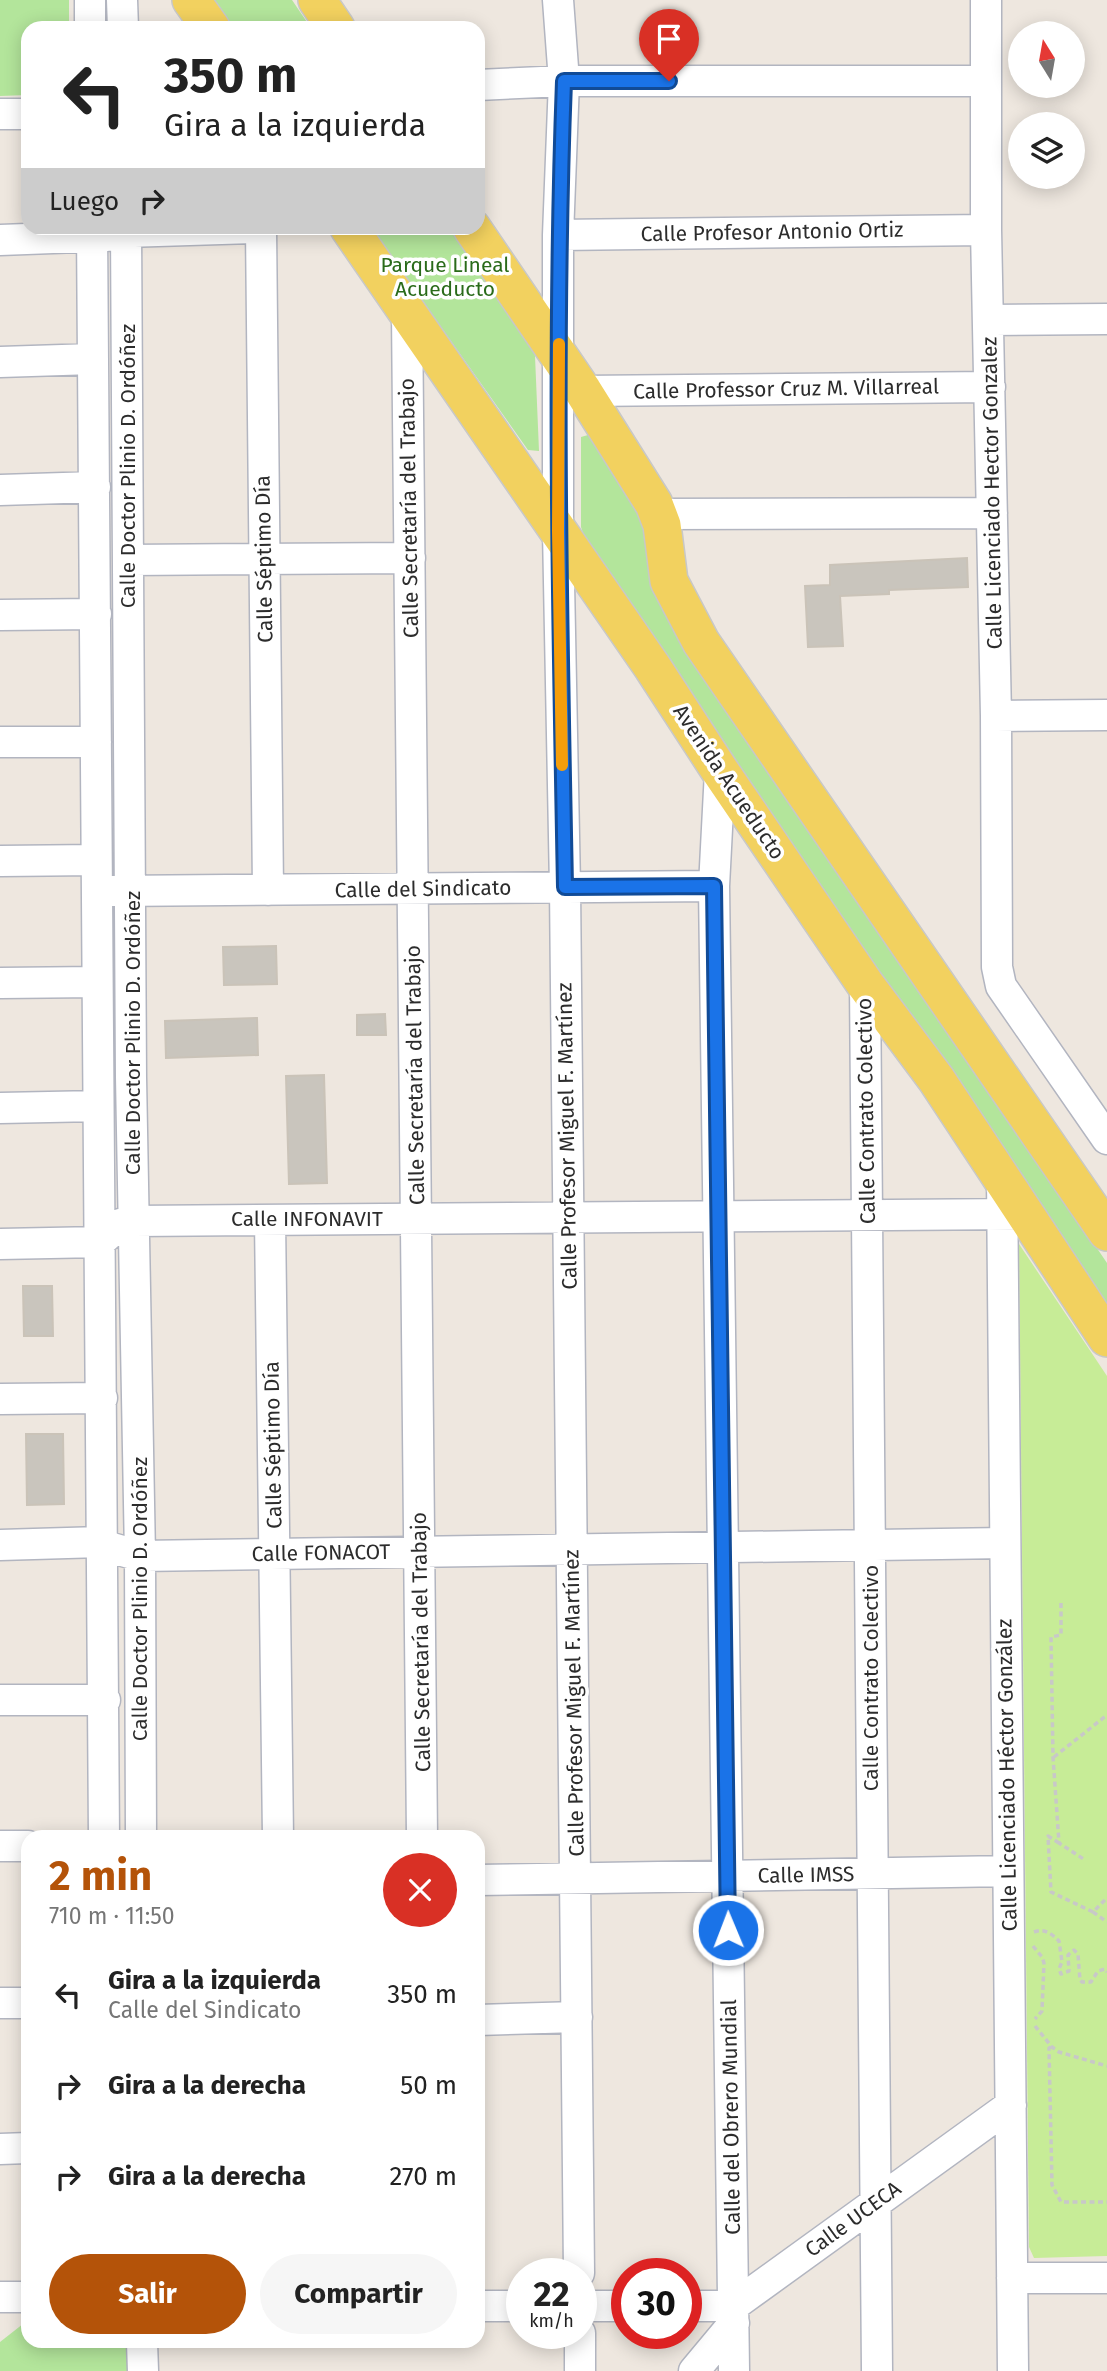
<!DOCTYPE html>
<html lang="es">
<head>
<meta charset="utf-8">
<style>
  :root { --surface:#fff; --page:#f6f6f6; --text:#222; --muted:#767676; --accent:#b45309 }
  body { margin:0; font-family:"Fira Sans",sans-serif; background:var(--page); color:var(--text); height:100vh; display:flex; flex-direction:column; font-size:26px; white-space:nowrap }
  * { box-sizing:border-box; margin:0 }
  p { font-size:23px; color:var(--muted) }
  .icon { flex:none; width:38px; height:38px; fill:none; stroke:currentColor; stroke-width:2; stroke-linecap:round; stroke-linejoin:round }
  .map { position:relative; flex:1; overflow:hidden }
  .details { position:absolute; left:21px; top:1830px; width:464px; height:518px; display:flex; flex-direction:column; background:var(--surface); border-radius:21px; box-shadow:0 4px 18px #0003 }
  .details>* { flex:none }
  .banner { position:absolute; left:21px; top:21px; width:464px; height:214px; border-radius:21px; box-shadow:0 4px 18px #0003; background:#fff; color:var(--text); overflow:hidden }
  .needle { width:46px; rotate:349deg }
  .controls { position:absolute; left:1008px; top:21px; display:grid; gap:14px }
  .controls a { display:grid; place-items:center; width:77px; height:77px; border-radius:50%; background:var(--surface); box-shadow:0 4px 18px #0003; font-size:35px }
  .speed { position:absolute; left:506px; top:2258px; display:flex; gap:14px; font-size:35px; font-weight:700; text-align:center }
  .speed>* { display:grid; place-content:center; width:91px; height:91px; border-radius:50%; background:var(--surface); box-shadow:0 4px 18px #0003; line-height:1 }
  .speed small { font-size:18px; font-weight:400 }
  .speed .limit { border:10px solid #d22; background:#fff; color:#111 }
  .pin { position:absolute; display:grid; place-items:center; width:60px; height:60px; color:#fff; margin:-72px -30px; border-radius:50% 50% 50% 0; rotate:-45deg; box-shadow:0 0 7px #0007 }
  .pin .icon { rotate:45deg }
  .me { position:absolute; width:77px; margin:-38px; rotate:359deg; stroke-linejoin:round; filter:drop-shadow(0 0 5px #0008) }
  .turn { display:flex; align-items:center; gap:24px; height:147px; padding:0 28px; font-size:32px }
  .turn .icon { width:91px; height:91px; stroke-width:2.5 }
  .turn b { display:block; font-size:49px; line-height:60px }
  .then { display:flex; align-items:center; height:66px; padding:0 28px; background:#0003; gap:14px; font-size:26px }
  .round { display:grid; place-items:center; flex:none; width:74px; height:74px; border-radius:37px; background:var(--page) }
  .head { display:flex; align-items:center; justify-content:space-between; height:119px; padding:0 28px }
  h1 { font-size:42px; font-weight:700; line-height:52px; color:var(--accent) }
  .cta { display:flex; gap:14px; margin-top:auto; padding:14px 28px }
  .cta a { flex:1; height:80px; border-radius:42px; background:var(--accent); color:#fff; font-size:28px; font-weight:700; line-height:80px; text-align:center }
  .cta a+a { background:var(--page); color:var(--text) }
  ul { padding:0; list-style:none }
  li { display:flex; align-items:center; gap:21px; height:91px; padding:0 28px }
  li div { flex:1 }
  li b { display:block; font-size:26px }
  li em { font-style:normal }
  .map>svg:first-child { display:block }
  .green { fill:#b3e59b }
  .pitch { fill:#c7ec97 }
  .building { fill:#c9c5bd; stroke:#cac3b8; stroke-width:2 }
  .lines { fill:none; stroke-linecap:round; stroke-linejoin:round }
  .minor-casing { stroke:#b2b5c0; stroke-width:33 }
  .major-casing { stroke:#c8c8c8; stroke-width:40 }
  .path { stroke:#c8c8c8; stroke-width:3.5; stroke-dasharray:5 3.5; stroke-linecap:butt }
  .minor { stroke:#fff; stroke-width:30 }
  .major { stroke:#f2d15f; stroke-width:37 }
  .route-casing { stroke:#114b97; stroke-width:18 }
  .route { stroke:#1a73e8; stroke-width:12 }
  .slow { stroke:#f59e0b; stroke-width:12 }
  .labels { text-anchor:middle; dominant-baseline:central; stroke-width:7; stroke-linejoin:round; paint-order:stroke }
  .street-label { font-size:21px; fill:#2c2c2c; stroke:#fff }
  .park-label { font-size:21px; fill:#2a6b1a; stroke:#fff }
</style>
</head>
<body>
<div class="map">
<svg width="1107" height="2371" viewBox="0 0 1107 2371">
  <rect width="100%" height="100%" fill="#eee7df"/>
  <path class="green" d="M0 0H69V28H28V95L0 96Z
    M212 0H292L311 28H231Z
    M371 228H450L533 349 535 356 539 451 528 450Z
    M588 435C604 459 638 500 645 527 651 552 650 577 658 601L1107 1263V1306L586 542 581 527V437Z
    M28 2320V2342H129L130 2371H0V2342Z"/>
  <path class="pitch" d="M1019 1244 1107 1376V2256L1034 2258 1029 2247Z"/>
  <path class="building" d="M967 558 968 587 889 590V594L840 596 843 646 808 647 805 586 830 585V565Z
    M276 946 277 984 224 985 223 947Z
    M385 1014 386 1035H357V1015Z
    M257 1018 258 1055 166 1058 165 1021Z
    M324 1075 327 1183 289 1184 286 1076Z
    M23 1286H52L53 1336H24Z
    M26 1434H63L64 1504 27 1505Z"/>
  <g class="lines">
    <defs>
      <path id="minor" d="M90 0V28
        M122 0 123 28
        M558 0 564 81 558 235V531L565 887 579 2273
        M986 0V230L996 716 997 967 1001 986 1107 1139
        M478 85 564 81H986
        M0 114H28
        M92 228 104 1838
        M126 228 131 1077 140 1556 141 1838
        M261 228 268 890
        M558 235 986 230
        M0 240 106 236 126 232 253 228
        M407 313 422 1838
        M988 320 1107 319
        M0 362 93 359
        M583 391 990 387
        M0 490 95 487
        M659 514 992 513
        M128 560 410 558
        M0 615 96 614
        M996 716 1107 715
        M0 742H96
        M720 771 714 886 734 2371
        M0 861 96 860
        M113 891 714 886
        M0 983 97 982
        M865 984 877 2371
        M0 1108 98 1106
        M1002 1178 1013 2371
        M270 1220 278 1838
        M0 1244 100 1242 120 1224 135 1221 1021 1214
        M0 1399 102 1398
        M0 1545 101 1542 112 1548 140 1556 1005 1543
        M0 1700H105
        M0 1846H28
        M478 1880 1008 1871
        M0 2003H28
        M478 2020 577 2017
        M0 2149 28 2148
        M1012 2278H1107
        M0 2297H28
        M478 2306H522
        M581 2306H626
        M686 2306H733L1011 2105
        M580 2333V2371
        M142 2342 143 2371
        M694 2371 734 2323"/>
      <path id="major" d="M191 0 211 28
        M317 0 336 28
        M349 228 653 668 720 771 865 984 936 1079 1107 1338
        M472 228 583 391 654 504 662 525 669 581 701 642 1107 1232"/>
    </defs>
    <use href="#minor" class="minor-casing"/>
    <use href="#major" class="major-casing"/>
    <path class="path" d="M1061 1603V1635L1051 1637 1053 1757 1059 1843 1085 1860
      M1054 1757 1107 1715
      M1059 1843 1048 1836 1051 1892 1093 1912 1107 1898
      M1093 1912 1107 1922
      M1034 1932C1045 1928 1052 1934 1059 1941L1062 1962 1059 1969 1061 1974 1069 1971 1068 1955 1074 1950 1078 1954 1080 1980 1082 1982H1091L1098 1971 1105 1969 1107 1972
      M1033 1946 1042 1957 1044 1963 1042 2011 1035 2019
      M1035 2026 1052 2047 1059 2052 1107 2066
      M1051 2047 1049 2048 1052 2185 1061 2202H1107"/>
    <use href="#minor" class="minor"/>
    <use href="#major" class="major"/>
  </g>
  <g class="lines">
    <defs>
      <path id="route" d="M669 81H564C554 350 560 618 565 887L714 886 728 1930"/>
    </defs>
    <use href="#route" class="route-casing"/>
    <use href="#route" class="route"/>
    <path class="slow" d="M559 344 558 531 562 765"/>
  </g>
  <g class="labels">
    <g class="street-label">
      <text transform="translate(772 232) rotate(-1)">Calle Profesor Antonio Ortiz</text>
      <text transform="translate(786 389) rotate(-1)">Calle Professor Cruz M. Villarreal</text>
      <text transform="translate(128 466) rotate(-90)">Calle Doctor Plinio D. Ordóñez</text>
      <text transform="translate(992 493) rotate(-91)">Calle Licenciado Hector Gonzalez</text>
      <text transform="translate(409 508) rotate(-91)">Calle Secretaría del Trabajo</text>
      <text transform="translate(264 559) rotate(-91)">Calle Séptimo Día</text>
      <text transform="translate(729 782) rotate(56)">Avenida Acueducto</text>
      <text transform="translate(423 889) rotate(-1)">Calle del Sindicato</text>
      <text transform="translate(133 1033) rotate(-90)">Calle Doctor Plinio D. Ordóñez</text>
      <text transform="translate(415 1075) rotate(-91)">Calle Secretaría del Trabajo</text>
      <text transform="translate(866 1111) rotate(-91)">Calle Contrato Colectivo</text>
      <text transform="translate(567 1136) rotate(-91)">Calle Profesor Miguel F. Martínez</text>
      <text x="307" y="1219">Calle INFONAVIT</text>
      <text transform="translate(273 1445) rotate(-91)">Calle Séptimo Día</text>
      <text transform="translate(321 1553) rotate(-1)">Calle FONACOT</text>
      <text transform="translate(140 1599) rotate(-90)">Calle Doctor Plinio D. Ordóñez</text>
      <text transform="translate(421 1642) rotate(-91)">Calle Secretaría del Trabajo</text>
      <text transform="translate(871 1678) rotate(-90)">Calle Contrato Colectivo</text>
      <text transform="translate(574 1703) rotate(-91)">Calle Profesor Miguel F. Martínez</text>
      <text transform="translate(1007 1775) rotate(-91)">Calle Licenciado Héctor González</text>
      <text transform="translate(806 1875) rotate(-1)">Calle IMSS</text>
      <text transform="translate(731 2117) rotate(-91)">Calle del Obrero Mundial</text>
      <text transform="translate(853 2219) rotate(-36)">Calle UCECA</text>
    </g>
    <g class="park-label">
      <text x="445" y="265">Parque Lineal<tspan x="445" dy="24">Acueducto</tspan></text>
    </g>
  </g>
</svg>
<div class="controls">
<a><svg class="needle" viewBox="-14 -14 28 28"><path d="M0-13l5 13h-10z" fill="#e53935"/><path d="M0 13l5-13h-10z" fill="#767676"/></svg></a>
<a><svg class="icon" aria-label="layers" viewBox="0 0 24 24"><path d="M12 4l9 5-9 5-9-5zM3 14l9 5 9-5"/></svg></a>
</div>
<div class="speed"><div>22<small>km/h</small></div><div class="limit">30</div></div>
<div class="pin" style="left:669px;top:81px;background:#d93025"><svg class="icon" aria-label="arrive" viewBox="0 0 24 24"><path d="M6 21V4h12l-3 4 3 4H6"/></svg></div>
<svg class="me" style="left:728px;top:1930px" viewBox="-20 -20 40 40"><circle r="17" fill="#1a73e8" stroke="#fff" stroke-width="3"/><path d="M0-11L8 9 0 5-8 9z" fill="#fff"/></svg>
<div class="banner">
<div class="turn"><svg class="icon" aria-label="left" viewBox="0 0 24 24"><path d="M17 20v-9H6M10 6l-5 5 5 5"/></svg><div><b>350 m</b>Gira a la izquierda</div></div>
<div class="then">Luego<svg class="icon" aria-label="right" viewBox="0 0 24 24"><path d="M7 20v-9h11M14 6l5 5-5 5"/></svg></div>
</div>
<section class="details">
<div class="head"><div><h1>2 min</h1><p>710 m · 11:50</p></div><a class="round" style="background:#d93025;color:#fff"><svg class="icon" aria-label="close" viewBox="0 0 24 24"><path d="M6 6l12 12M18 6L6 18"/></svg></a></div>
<ul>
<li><svg class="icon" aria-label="left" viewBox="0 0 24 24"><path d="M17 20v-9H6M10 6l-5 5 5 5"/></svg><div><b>Gira a la izquierda</b><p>Calle del Sindicato</p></div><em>350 m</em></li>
<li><svg class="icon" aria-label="right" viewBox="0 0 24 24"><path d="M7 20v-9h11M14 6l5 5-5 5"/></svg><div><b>Gira a la derecha</b></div><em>50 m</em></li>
<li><svg class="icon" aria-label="right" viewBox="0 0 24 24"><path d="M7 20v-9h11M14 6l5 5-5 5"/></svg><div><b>Gira a la derecha</b></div><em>270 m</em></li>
</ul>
<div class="cta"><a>Salir</a><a>Compartir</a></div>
</section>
</div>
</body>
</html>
